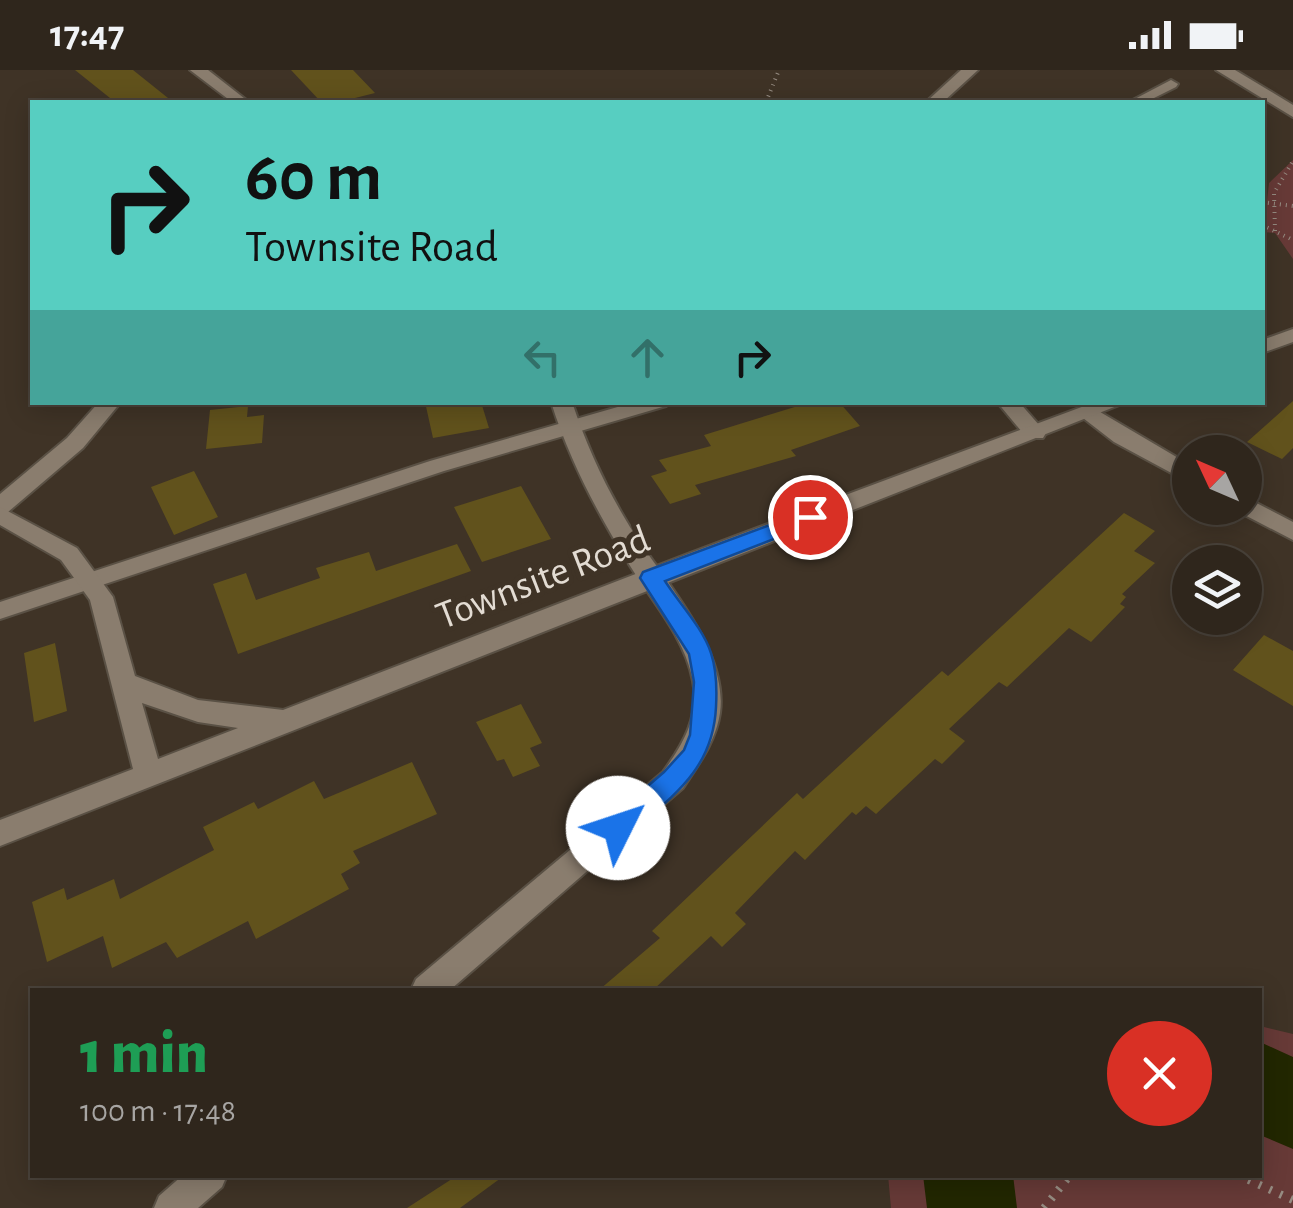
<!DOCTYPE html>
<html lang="en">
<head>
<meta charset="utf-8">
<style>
  :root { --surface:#2f261c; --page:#372e25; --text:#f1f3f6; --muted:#a7a5a3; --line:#4a433b }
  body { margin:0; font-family:"Alegreya Sans",sans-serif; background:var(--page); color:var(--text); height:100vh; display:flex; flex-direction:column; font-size:38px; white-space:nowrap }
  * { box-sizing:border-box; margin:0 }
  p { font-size:32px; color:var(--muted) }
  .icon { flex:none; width:55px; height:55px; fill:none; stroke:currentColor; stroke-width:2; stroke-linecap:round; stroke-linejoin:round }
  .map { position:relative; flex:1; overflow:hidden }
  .details { position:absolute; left:30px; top:918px; width:1232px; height:190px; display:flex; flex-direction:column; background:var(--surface); border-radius:0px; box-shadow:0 5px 25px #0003,0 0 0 2px var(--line) }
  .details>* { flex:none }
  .banner { position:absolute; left:30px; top:30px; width:1235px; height:305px; border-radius:0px; box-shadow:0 5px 25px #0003,0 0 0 2px var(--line); background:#57cec1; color:#111; overflow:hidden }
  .needle { width:65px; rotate:314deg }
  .tools { position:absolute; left:1172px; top:365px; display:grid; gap:20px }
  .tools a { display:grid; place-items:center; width:90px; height:90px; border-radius:50%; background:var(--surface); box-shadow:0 5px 25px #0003,0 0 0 2px var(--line); font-size:50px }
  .pin { position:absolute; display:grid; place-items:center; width:85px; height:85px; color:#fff; margin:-42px; border:5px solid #fff; border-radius:50%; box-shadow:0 2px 10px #0007 }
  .me { position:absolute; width:110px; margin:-55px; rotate:49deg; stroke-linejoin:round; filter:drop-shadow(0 0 8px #0008) }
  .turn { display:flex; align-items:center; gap:35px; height:210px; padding:0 50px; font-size:45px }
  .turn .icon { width:130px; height:130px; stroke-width:2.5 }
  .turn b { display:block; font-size:70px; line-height:85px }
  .lanes { display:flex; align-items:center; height:95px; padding:0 50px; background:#0003; justify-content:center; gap:50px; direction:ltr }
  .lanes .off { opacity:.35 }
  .round { display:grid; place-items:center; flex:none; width:105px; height:105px; border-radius:52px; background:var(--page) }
  .overview { display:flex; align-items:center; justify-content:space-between; height:170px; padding:0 50px }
  h1 { font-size:60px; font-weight:800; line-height:75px; color:#1e9e55 }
  .status { display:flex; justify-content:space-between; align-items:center; height:70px; padding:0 50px; background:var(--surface); direction:ltr }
  .status svg { height:28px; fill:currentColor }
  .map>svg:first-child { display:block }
  .green { fill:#673a37 }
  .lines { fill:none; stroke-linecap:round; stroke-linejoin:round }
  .river { fill:#222700; fill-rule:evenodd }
  .building { fill:#61521c }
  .service-casing { stroke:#5a5145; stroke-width:4 }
  .minor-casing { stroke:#5a5145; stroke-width:4 }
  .tertiary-casing { stroke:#5a5145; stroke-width:4 }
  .path-far1 { stroke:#968c82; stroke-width:4; stroke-dasharray:1 5; stroke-linecap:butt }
  .path { stroke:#968c82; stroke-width:8; stroke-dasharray:2.5 9; stroke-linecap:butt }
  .service { fill:#8a7d6e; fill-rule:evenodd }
  .minor { fill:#8a7d6e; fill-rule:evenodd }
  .tertiary { fill:#8a7d6e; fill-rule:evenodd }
  .route { fill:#1a73e8; stroke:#114b97; stroke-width:2.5 }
  .labels { text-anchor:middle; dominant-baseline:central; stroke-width:10; stroke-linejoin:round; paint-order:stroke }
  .street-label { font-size:40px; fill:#e3dcd3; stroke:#3f3326 }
</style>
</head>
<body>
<div class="status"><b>17:47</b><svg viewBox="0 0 49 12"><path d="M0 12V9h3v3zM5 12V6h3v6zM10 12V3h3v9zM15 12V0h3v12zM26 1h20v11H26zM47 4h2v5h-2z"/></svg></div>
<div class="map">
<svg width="1293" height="1138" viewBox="0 0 1293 1138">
  <rect width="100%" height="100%" fill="#3f3326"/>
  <path class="green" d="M1293 90V189L1275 163 1263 162 1262 128 1267 131 1269 113Z
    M1260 956 1293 964V1138H891L888 1105H1260Z"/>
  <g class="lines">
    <path class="river" d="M1260 972 1293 987V1079L1260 1065Z
      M923 1105H1013L1017 1138H927Z"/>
  </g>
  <path class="building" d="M75 0H133L173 32H115Z
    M291 0H353L375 23 339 32H321Z
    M1293 331V378L1282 389 1247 372Z
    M425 332H481L489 358 433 368Z
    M811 332H839L860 356 791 380 796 386 695 415 701 424 670 434 651 406 667 401 659 390 711 376 704 365Z
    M248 336 247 347 264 345 262 373 206 379 210 340Z
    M194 401 218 447 174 465 151 417Z
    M521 416 551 469 482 492 454 437Z
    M1124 443 1155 461 1134 481 1155 493 1122 524 1126 527 1120 534 1125 537 1091 572 1069 558 1007 617 999 612 949 659 965 671 942 694 935 689 876 744 866 736 856 745 852 742 805 790 795 781 735 843 746 854 722 877 711 866 653 920H599L660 868 652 861 797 723 803 729 942 601 948 606Z
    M457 474 471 501 238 584 213 514 246 503 256 530 320 508 316 498 369 482 376 501Z
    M1264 565 1293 581V636L1233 600Z
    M55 573 67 641 34 652 24 583Z
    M521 634 542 673 530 678 540 696 513 707 504 689 497 691 476 652Z
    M412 692 437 744 353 781 360 793 341 804 349 819 256 869 248 851 177 888 166 872 112 898 103 866 47 892 32 832 64 818 67 830 114 809 120 829 214 780 203 757 254 732 258 739 314 711 324 729Z
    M458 1105H505L460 1138H407Z"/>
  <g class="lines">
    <defs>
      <path id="service" d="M1171 10 1178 14 1176 17 1146 32H1129Z
        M635 332H668L666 336 444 401 0 549V532L430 391Z"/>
      <path id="minor" d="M190 0H208L249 32H232Z
        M961 0H978L943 32H926Z
        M99 332H121L83 378 8 442 0 444V424L67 368Z
        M551 332H572C586 374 604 414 627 452 658 505 729 577 720 643 716 671 698 695 683 718L450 920H411L416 909 663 702C683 674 700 646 693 611 684 565 650 529 627 491 596 440 569 389 551 332Z
        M997 332H1019L1046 363 1043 368H1027Z
        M1090 336 1190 395V413L1114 372 1083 348 1079 343Z
        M1245 427 1293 452V470L1237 441 1235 438H1245Z
        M183 1105H227L222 1117 198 1138H154L159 1126Z"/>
      <path id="tertiary" d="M1216 0H1235L1293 35V47Z
        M1293 259V272L1262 283V270Z
        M1095 332H1127L0 776V750L133 699 90 530 61 490 0 455V437L77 478 113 527 135 606 198 630 283 640 690 483ZM142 633 198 652 238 658 158 689Z"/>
    </defs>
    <use href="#service" class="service-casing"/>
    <use href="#minor" class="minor-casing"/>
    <use href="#tertiary" class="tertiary-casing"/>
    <path class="path-far1" d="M766 32 779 0
      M1262 132 1293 136
      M1262 155 1293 170
      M1275 161 1274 123 1293 91"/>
    <path class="path" d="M1238 1105 1293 1130
      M1044 1138 1070 1105"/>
    <use href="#service" class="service"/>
    <use href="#minor" class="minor"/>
    <use href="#tertiary" class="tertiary"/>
  </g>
  <path class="route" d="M810 440 818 442 821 447 818 452 665 511C679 533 703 558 711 583 717 601 717 619 716 637 713 701 671 727 627 766L618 769 608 766 605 758 608 750 664 702 684 680 690 665 694 612 689 584 640 508 643 502Z"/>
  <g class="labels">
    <g class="street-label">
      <text transform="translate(543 508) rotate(-21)">Townsite Road</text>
    </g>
  </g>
</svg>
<div class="tools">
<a><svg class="needle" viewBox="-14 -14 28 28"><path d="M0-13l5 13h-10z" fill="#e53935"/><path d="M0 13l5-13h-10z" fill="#a7a5a3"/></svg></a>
<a><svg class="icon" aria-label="layers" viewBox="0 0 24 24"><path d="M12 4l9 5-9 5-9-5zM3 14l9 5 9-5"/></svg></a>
</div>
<div class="pin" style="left:810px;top:447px;background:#d93025"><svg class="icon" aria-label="arrive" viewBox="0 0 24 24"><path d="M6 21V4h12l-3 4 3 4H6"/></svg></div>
<svg class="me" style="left:618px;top:758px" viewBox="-20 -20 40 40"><circle r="19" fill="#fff"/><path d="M0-13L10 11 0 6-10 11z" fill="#1a73e8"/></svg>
<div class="banner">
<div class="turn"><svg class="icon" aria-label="right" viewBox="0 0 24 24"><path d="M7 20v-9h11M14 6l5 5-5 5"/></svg><div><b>60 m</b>Townsite Road</div></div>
<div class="lanes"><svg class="icon off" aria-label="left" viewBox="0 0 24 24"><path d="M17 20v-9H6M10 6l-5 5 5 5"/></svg><svg class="icon off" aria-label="ahead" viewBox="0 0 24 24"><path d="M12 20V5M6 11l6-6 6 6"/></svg><svg class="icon" aria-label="right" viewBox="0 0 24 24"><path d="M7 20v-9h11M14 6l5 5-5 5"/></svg></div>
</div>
<section class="details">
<div class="overview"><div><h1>1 min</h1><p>100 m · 17:48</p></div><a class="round" style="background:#d93025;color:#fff"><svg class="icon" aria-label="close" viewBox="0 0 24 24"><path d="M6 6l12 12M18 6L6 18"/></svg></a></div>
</section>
</div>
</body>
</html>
